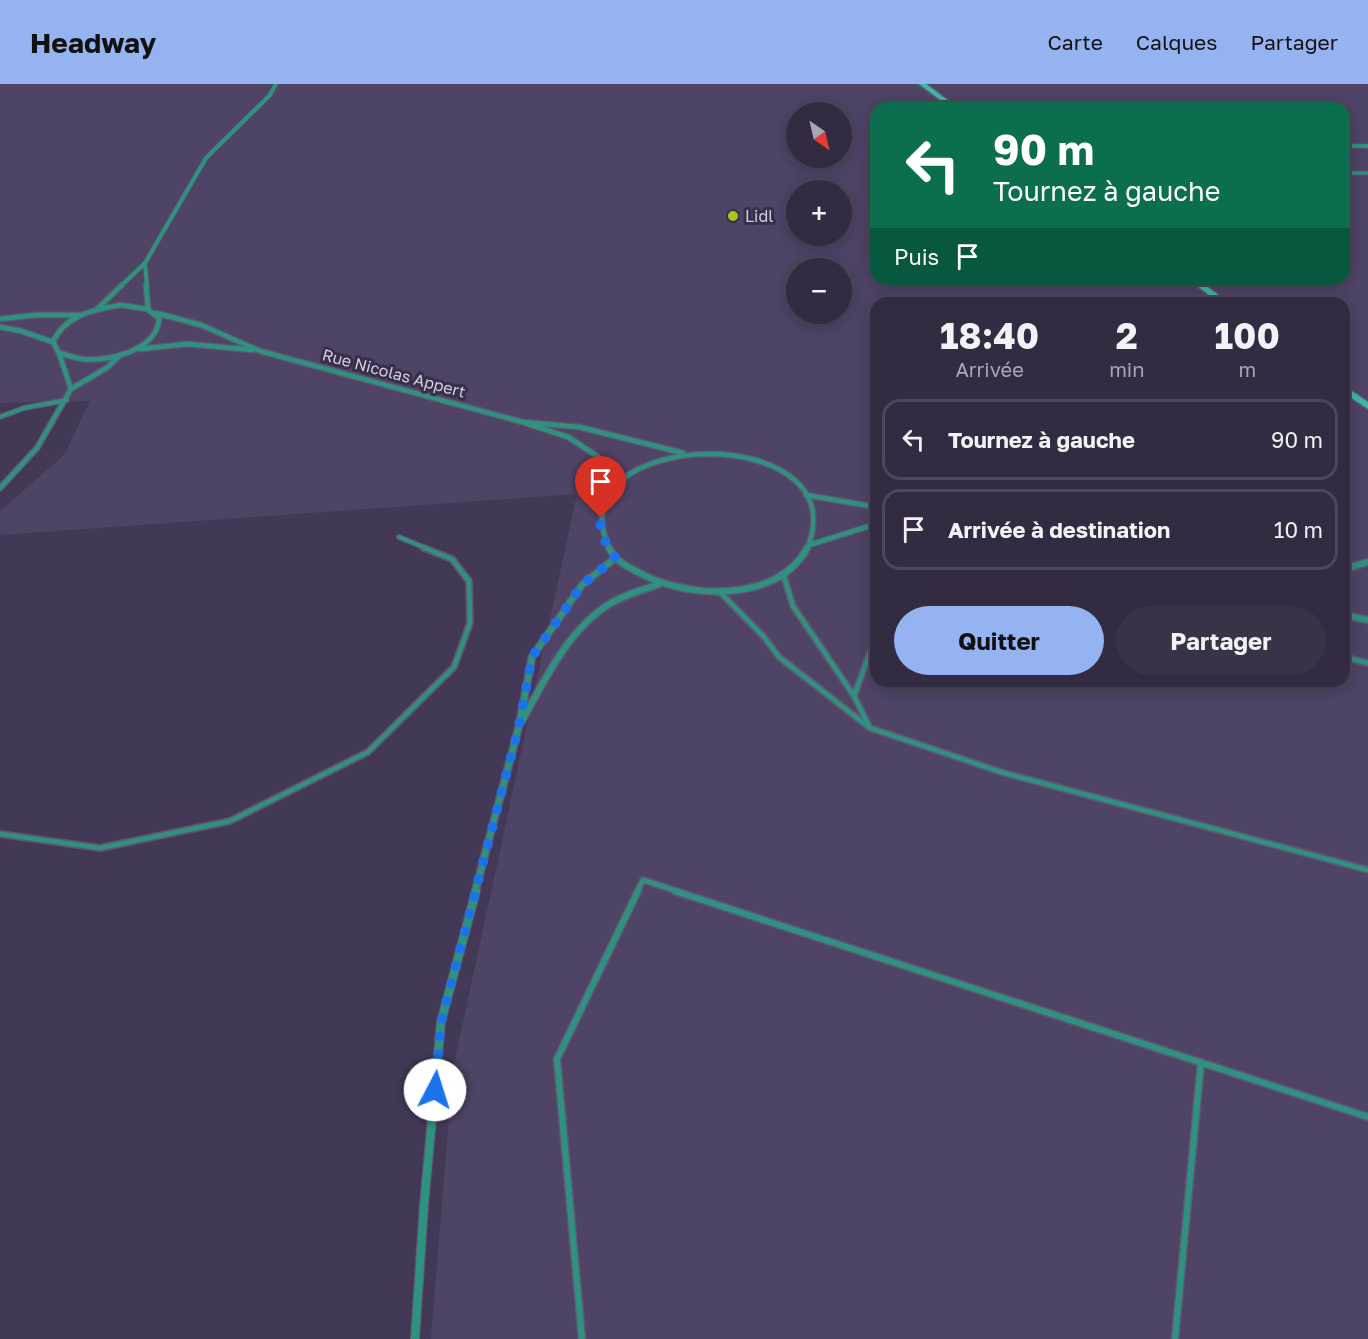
<!DOCTYPE html>
<html lang="fr">
<head>
<meta charset="utf-8">
<style>
  :root { --surface:#322b41; --page:#3a3348; --text:#f1f3f6; --muted:#a8a7b1; --line:#4d475a; --accent:#95b2f1 }
  body { margin:0; font-family:"Golos Text",sans-serif; background:var(--page); color:var(--text); height:100vh; display:flex; flex-direction:column; font-size:22px; white-space:nowrap }
  * { box-sizing:border-box; margin:0 }
  p { font-size:20px; color:var(--muted) }
  .icon { flex:none; width:33px; height:33px; fill:none; stroke:currentColor; stroke-width:2; stroke-linecap:round; stroke-linejoin:round }
  .map { position:relative; flex:1; overflow:hidden }
  .panel { position:absolute; left:870px; top:213px; width:480px; height:390px; display:flex; flex-direction:column; background:var(--surface); border-radius:18px; box-shadow:0 3px 15px #0003,0 0 0 2px var(--line) }
  .panel>* { flex:none }
  .top-card { position:absolute; left:870px; top:18px; width:480px; height:183px; border-radius:18px; box-shadow:0 3px 15px #0003,0 0 0 2px var(--line); background:#0b6e4f; color:#fff; overflow:hidden }
  .needle { width:39px; rotate:146deg }
  .buttons { position:absolute; left:786px; top:18px; display:grid; gap:12px }
  .buttons a { display:grid; place-items:center; width:66px; height:66px; border-radius:50%; background:var(--surface); box-shadow:0 3px 15px #0003,0 0 0 2px var(--line); font-size:30px }
  .pin { position:absolute; display:grid; place-items:center; width:51px; height:51px; color:#fff; margin:-62px -26px; border-radius:50% 50% 50% 0; rotate:-45deg; box-shadow:0 0 6px #0007 }
  .pin .icon { rotate:45deg }
  .me { position:absolute; width:66px; margin:-33px; rotate:5deg; stroke-linejoin:round; filter:drop-shadow(0 0 4px #0008) }
  .turn { display:flex; align-items:center; gap:21px; height:126px; padding:0 24px; font-size:27px }
  .turn .icon { width:78px; height:78px; stroke-width:2.5 }
  .turn b { display:block; font-size:42px; line-height:51px }
  .then { display:flex; align-items:center; height:57px; padding:0 24px; background:#0003; gap:12px; font-size:22px }
  .eta { display:flex; justify-content:space-evenly; align-items:center; height:102px; text-align:center }
  .eta b { font-size:36px; font-weight:700; line-height:42px }
  .cta { display:flex; gap:12px; margin-top:auto; padding:12px 24px }
  .cta a { flex:1; height:69px; border-radius:36px; background:var(--accent); color:#111; font-size:24px; font-weight:700; line-height:69px; text-align:center }
  .cta a+a { background:var(--page); color:var(--text) }
  ul { padding:0; list-style:none }
  li { display:flex; align-items:center; gap:18px; height:81px; margin:0 12px 9px; padding:0 12px; border:3px solid var(--line); border-radius:18px }
  li div { flex:1 }
  li b { display:block; font-size:22px }
  li em { font-style:normal }
  header { display:flex; align-items:center; gap:36px; box-sizing:border-box; height:84px; padding:0 30px; background:var(--accent); color:#111 }
  header strong { font-size:28px }
  nav { display:flex; gap:33px; margin-inline-start:auto; font-size:21px }
  .map>svg:first-child { display:block }
  .built { fill:#4f4366; fill-rule:evenodd }
  .lines { fill:none; stroke-linecap:round; stroke-linejoin:round }
  .service-far3-casing { stroke:#605773; stroke-width:4.5 }
  .service-far2-casing { stroke:#605773; stroke-width:6 }
  .service-far1-casing { stroke:#605773; stroke-width:8 }
  .service-casing { stroke:#605773; stroke-width:9 }
  .minor-far3-casing { stroke:#605773; stroke-width:5 }
  .minor-far2-casing { stroke:#605773; stroke-width:7 }
  .minor-far1-casing { stroke:#605773; stroke-width:9 }
  .minor-casing { stroke:#605773; stroke-width:10 }
  .secondary-casing { stroke:#605773; stroke-width:3 }
  .service-far3 { stroke:#2f9180; stroke-width:3 }
  .service-far2 { stroke:#2f9180; stroke-width:4 }
  .service-far1 { stroke:#2f9180; stroke-width:4.5 }
  .service { stroke:#2f9180; stroke-width:6 }
  .minor-far3 { stroke:#2f9180; stroke-width:4 }
  .minor-far2 { stroke:#2f9180; stroke-width:4.5 }
  .minor-far1 { stroke:#2f9180; stroke-width:6 }
  .minor { stroke:#2f9180; stroke-width:8 }
  .secondary { fill:#3cb9a4; fill-rule:evenodd }
  .route { stroke:#1a73e8; stroke-width:10; stroke-dasharray:0 18 }
  .poi-dot { fill:#abc615; stroke:#392f4c; stroke-width:2 }
  .labels { text-anchor:middle; dominant-baseline:central; stroke-width:6; stroke-linejoin:round; paint-order:stroke }
  .far-poi-label { font-size:16px; fill:#d3cee1; stroke:#392f4c; text-anchor:start }
  .far-street-label { font-size:16px; fill:#d3cee1; stroke:#392f4c }
</style>
</head>
<body>
<header>
<strong>Headway</strong>
<nav><a>Carte</a><a>Calques</a><a>Partager</a></nav>
</header>
<div class="map">
<svg width="1368" height="1255" viewBox="0 0 1368 1255">
  <rect width="100%" height="100%" fill="#433957"/>
  <path class="built" d="M0 0H1368V1255H431L453 984 577 410 0 451V427L64 371 90 317 0 319ZM876 24H1344V195H876ZM796 28H842V74H796ZM796 106H842V152H796ZM796 184H842V230H796ZM876 219H1344V597H876Z"/>
  <g class="lines">
    <defs>
      <path id="service-far3" d="M1344 89H1368"/>
      <path id="service-far2" d="M0 333 24 324 67 316
        M399 453 428 465"/>
      <path id="service-far1" d="M719 507 764 553 779 573 870 644 854 612 793 522 783 489
        M1344 573 1368 579
        M854 612 876 552
        M870 644 1004 689 1368 786
        M0 750 100 764 230 737 368 668 454 583 470 539 469 497 452 475 424 464
        M637 808 643 796 680 808"/>
      <path id="service" d="M675 807 1368 1033
        M582 1255 557 975 638 807
        M1175 1255 1201 978"/>
      <path id="minor-far3" d="M1344 62H1368
        M145 179 147 202
        M121 202 145 179 206 74 270 11 276 0"/>
      <path id="minor-far2" d="M146 201 148 225
        M120 221 147 225 159 234C158 266 109 278 82 275 75 274 67 271 59 269L53 258C65 231 93 226 120 221Z
        M97 225 122 201
        M156 229 201 241 260 267 522 338
        M0 235 36 231H79
        M0 243 21 247 53 258
        M140 265 187 260 253 266
        M59 269 71 305 108 283 120 271
        M618 398 597 372 568 353 522 338 579 343 683 369
        M0 404 37 364 71 305
        M806 411 876 423
        M809 461 876 440
        M610 465C549 343 861 334 807 465"/>
      <path id="minor-far1" d="M609 464C615 476 624 481 636 487 683 515 778 520 807 464
        M1344 485 1368 478
        M1344 531 1368 536
        M522 637C545 595 569 544 611 519 626 510 643 506 659 500
        M475 808 519 642 532 573 582 501 615 474"/>
      <path id="minor" d="M415 1255 424 1121 441 938 476 807"/>
      <path id="secondary" d="M919 0H926L958 24H951Z
        M1188 195H1197L1229 219H1220Z
        M1344 302 1368 318V325L1344 309Z"/>
    </defs>
    <use href="#service-far3" class="service-far3-casing"/>
    <use href="#service-far2" class="service-far2-casing"/>
    <use href="#service-far1" class="service-far1-casing"/>
    <use href="#service" class="service-casing"/>
    <use href="#minor-far3" class="minor-far3-casing"/>
    <use href="#minor-far2" class="minor-far2-casing"/>
    <use href="#minor-far1" class="minor-far1-casing"/>
    <use href="#minor" class="minor-casing"/>
    <use href="#secondary" class="secondary-casing"/>
    <use href="#service-far3" class="service-far3"/>
    <use href="#service-far2" class="service-far2"/>
    <use href="#service-far1" class="service-far1"/>
    <use href="#service" class="service"/>
    <use href="#minor-far3" class="minor-far3"/>
    <use href="#minor-far2" class="minor-far2"/>
    <use href="#minor-far1" class="minor-far1"/>
    <use href="#minor" class="minor"/>
    <use href="#secondary" class="secondary"/>
  </g>
  <g class="lines">
    <path class="route" d="M435 1006 441 938 519 642 532 573 582 501 615 474 600 448 601 434"/>
  </g>
  <circle class="poi-dot" cx="733" cy="132" r="6"/>
  <g class="labels">
    <g class="far-poi-label">
      <text x="745" y="132">Lidl</text>
    </g>
    <g class="far-street-label">
      <text transform="translate(394 289) rotate(15)">Rue Nicolas Appert</text>
    </g>
  </g>
</svg>
<div class="buttons">
<a><svg class="needle" viewBox="-14 -14 28 28"><path d="M0-13l5 13h-10z" fill="#e53935"/><path d="M0 13l5-13h-10z" fill="#a8a7b1"/></svg></a>
<a>+</a>
<a>−</a>
</div>
<div class="pin" style="left:601px;top:434px;background:#d93025"><svg class="icon" aria-label="arrive" viewBox="0 0 24 24"><path d="M6 21V4h12l-3 4 3 4H6"/></svg></div>
<svg class="me" style="left:435px;top:1006px" viewBox="-20 -20 40 40"><circle r="19" fill="#fff"/><path d="M0-13L10 11 0 6-10 11z" fill="#1a73e8"/></svg>
<div class="top-card">
<div class="turn"><svg class="icon" aria-label="left" viewBox="0 0 24 24"><path d="M17 20v-9H6M10 6l-5 5 5 5"/></svg><div><b>90 m</b>Tournez à gauche</div></div>
<div class="then">Puis<svg class="icon" aria-label="arrive" viewBox="0 0 24 24"><path d="M6 21V4h12l-3 4 3 4H6"/></svg></div>
</div>
<section class="panel">
<div class="eta">
<div><b>18:40</b><p>Arrivée</p></div>
<div><b>2</b><p>min</p></div>
<div><b>100</b><p>m</p></div>
</div>
<ul>
<li><svg class="icon" aria-label="left" viewBox="0 0 24 24"><path d="M17 20v-9H6M10 6l-5 5 5 5"/></svg><div><b>Tournez à gauche</b></div><em>90 m</em></li>
<li><svg class="icon" aria-label="arrive" viewBox="0 0 24 24"><path d="M6 21V4h12l-3 4 3 4H6"/></svg><div><b>Arrivée à destination</b></div><em>10 m</em></li>
</ul>
<div class="cta"><a>Quitter</a><a>Partager</a></div>
</section>
</div>
</body>
</html>
